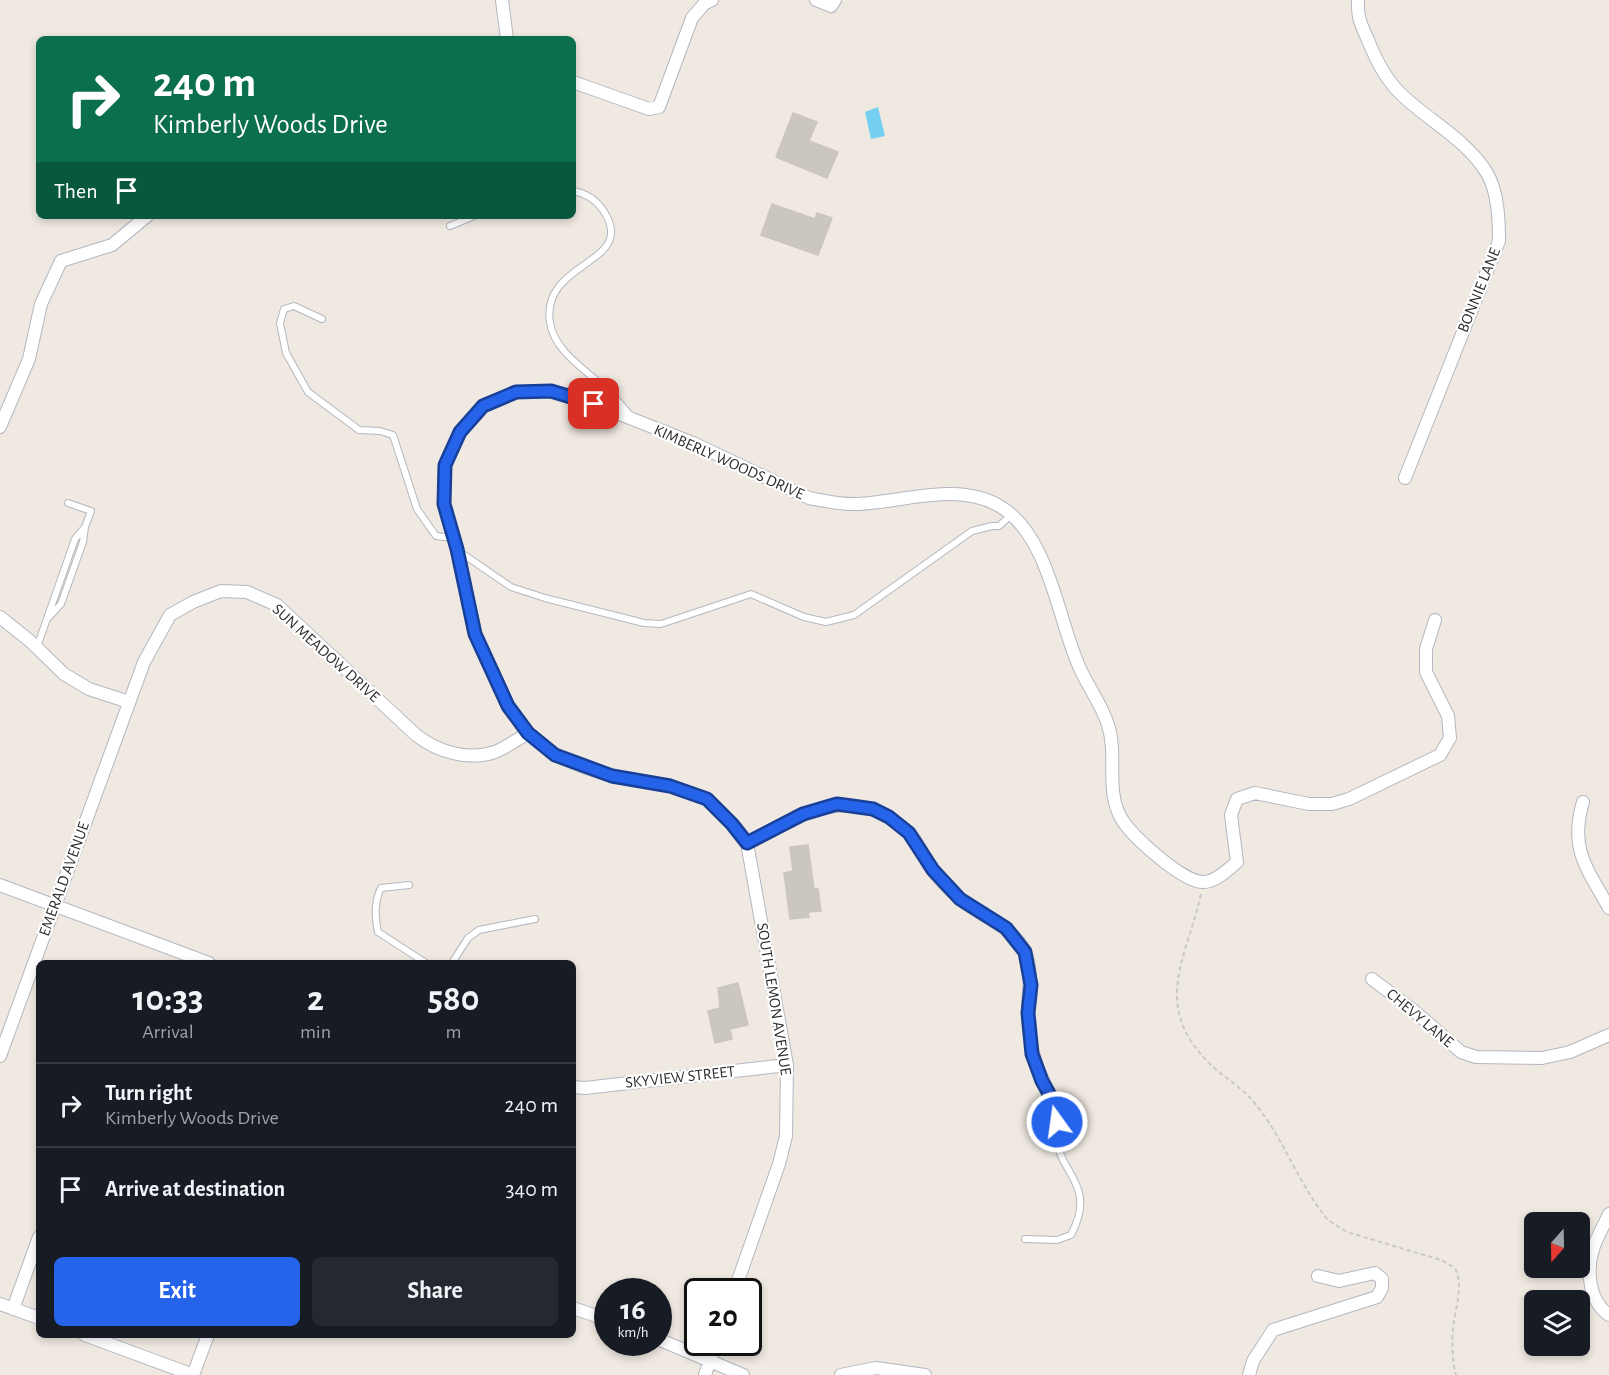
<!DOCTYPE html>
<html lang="en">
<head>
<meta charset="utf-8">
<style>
  :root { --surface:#171b24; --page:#242831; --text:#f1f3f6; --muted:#9ea1a6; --line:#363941; --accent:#2563eb }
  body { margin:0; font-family:"Alegreya Sans",sans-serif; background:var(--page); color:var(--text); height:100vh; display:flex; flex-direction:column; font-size:22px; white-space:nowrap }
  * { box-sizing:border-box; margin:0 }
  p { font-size:20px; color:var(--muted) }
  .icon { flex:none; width:33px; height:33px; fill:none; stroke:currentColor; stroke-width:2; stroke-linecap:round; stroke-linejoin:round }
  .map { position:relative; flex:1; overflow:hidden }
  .details { position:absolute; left:36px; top:960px; width:540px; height:378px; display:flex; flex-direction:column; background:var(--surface); border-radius:9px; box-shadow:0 3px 9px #0003 }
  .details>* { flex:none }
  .guide { position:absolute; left:36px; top:36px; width:540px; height:183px; border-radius:9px; box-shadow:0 3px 9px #0003; background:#0b6e4f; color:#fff; overflow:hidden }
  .needle { width:39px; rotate:200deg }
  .controls { position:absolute; left:1524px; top:1212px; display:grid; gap:12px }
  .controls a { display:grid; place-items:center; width:66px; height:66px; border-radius:9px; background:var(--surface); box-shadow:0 3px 9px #0003; font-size:30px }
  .speed { position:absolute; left:594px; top:1278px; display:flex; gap:12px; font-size:30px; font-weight:700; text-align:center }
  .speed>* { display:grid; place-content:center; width:78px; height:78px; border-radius:50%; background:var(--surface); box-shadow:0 3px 9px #0003; line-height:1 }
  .speed small { font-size:15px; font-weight:400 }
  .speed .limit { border:3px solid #111; border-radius:9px; background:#fff; color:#111 }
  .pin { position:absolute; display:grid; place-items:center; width:51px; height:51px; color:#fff; margin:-26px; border-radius:12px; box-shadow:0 3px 9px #0006 }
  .me { position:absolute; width:66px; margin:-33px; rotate:346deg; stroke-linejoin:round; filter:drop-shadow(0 0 4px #0008) }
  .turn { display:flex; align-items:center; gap:21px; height:126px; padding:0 18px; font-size:27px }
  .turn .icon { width:78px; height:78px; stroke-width:2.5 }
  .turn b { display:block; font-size:42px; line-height:51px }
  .then { display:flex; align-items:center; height:57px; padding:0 18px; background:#0003; gap:12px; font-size:22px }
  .eta { display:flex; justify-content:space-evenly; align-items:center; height:102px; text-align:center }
  .eta b { font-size:36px; font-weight:700; line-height:42px }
  .cta { display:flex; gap:12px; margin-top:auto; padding:12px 18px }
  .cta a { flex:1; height:69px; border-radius:9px; background:var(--accent); color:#fff; font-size:24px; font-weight:700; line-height:69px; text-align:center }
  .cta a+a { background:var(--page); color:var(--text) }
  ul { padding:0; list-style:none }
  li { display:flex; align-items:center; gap:18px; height:84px; padding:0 18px; border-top:2px solid var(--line) }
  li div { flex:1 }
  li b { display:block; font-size:22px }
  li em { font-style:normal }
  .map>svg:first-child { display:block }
  .water { fill:#75cff0 }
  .building { fill:#cbc7bf; stroke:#cbc5ba; stroke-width:1.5 }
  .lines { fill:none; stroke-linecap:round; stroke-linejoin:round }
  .lane-casing { stroke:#b4b7c1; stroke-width:8 }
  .street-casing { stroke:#b4b7c1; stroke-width:14 }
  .path { stroke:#c9c9c9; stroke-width:2; stroke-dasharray:4.5 3; stroke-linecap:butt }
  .lane { stroke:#fff; stroke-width:6 }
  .street { stroke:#fff; stroke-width:12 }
  .route-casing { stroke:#184099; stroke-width:15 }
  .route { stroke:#2563eb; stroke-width:10 }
  .labels { text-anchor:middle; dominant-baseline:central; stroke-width:4.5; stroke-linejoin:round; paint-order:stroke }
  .street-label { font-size:16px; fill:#2e2e2e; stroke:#fff }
</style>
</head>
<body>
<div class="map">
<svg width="1609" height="1375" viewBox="0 0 1609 1375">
  <rect width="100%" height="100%" fill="#efe9e1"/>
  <path class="water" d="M878 107 885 136 871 139 865 112Z"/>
  <path class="building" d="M793 113 817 122 809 141 838 152 827 178 776 157Z
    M772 204 815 219 817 213 832 218 818 255 761 235Z
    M808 845 814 889H818L821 911 808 912 809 917 790 919 784 873 793 871 790 847Z
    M738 983 748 1025 730 1029 732 1039 715 1043 708 1011 720 1008 718 988Z"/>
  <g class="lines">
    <defs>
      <path id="lane" d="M573 191C585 193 596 200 603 210 640 265 540 259 550 323 555 352 585 369 605 388 614 396 622 406 630 415
        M450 226 474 216
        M322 319 294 306 284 309 280 323 286 353 308 392 359 430 380 431 393 435 417 509 436 536 453 538
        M68 503 91 511 85 527
        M457 550 511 587 545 598 644 623 661 624 751 594 804 617 826 622 854 615 972 531 992 526H999L1011 515
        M37 647 75 539 85 527 83 542 61 604 48 618
        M409 885 381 888C374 902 375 916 378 932L426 963
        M452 963 468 938 479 930 535 919
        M1025 1239 1057 1240 1071 1235C1098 1183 1058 1175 1056 1134 1055 1126 1057 1118 1058 1110"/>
      <path id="street" d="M502 0 507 39
        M816 0 831 6 835 0
        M1358 0C1357 17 1361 25 1368 40 1375 58 1387 81 1402 95 1429 121 1467 140 1487 173 1498 192 1499 219 1499 241L1405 478
        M573 82 649 109 659 107 692 18 704 4 712 0
        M0 427 29 359 41 304 61 261 112 245 147 216
        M0 617 30 641 64 674 89 689 129 702
        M1583 802C1569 849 1587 868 1609 908
        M747 843C793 819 845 784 895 822 899 825 905 828 909 833 918 842 924 857 931 868 938 878 949 889 959 898 980 917 1012 924 1025 952 1034 973 1027 995 1028 1016 1030 1057 1039 1074 1058 1110
        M0 885 209 963
        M1372 979 1413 1010 1461 1052 1476 1057 1542 1058 1570 1052 1609 1035
        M0 1056 144 662 170 615 193 602 221 591 247 592 277 605 416 735C438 752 468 761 495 752 507 747 518 739 528 733
        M573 1087 585 1088 787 1065
        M1609 1214C1604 1225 1597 1237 1593 1249 1586 1271 1589 1301 1609 1315
        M734 1292 779 1164 786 1136 787 1065 747 843 732 824 707 799 670 786 612 776 584 767 555 755 528 733 508 706 475 634 457 549 444 504 445 465 460 432 483 406 516 392 551 391 574 396 693 443 809 498C825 501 842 505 858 504 904 502 959 481 1001 507 1047 535 1057 612 1076 659 1084 682 1101 702 1108 725 1118 756 1105 789 1121 818 1131 836 1182 881 1202 882 1214 883 1228 870 1237 862L1231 815 1237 799 1255 793 1309 804H1332L1349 799 1440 755 1450 738 1448 716 1426 672V649L1435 620
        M0 1304 39 1318
        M573 1308 608 1320
        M13 1309 39 1237
        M85 1335 193 1375
        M658 1339 743 1375
        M193 1375 208 1335
        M705 1375 716 1342
        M841 1375 876 1368 925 1375
        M1249 1375 1253 1361 1273 1330 1377 1297 1382 1288V1279L1375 1273 1339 1281 1318 1276"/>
    </defs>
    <use href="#lane" class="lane-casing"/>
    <use href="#street" class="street-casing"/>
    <path class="path" d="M1201 894C1186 960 1151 1006 1210 1064 1223 1077 1240 1086 1252 1100 1283 1136 1298 1184 1328 1220L1347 1232 1441 1260 1455 1268C1464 1286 1455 1309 1453 1328 1452 1344 1452 1360 1456 1375"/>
    <use href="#lane" class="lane"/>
    <use href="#street" class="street"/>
  </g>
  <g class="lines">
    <defs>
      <path id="route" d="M594 404 551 391 516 392 483 406 460 432 445 465 444 504 457 549 475 634 508 706 528 733 555 755 612 776 670 786 707 799 732 824 747 843 803 814 837 804 873 809 889 817 909 833 933 870 960 899 1006 928 1025 952 1031 985 1028 1013 1032 1054 1042 1081 1058 1110 1057 1122"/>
    </defs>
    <use href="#route" class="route-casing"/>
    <use href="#route" class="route"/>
  </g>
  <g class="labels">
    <g class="street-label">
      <text transform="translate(1479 290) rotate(-68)">BONNIE LANE</text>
      <text transform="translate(729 462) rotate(24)">KIMBERLY WOODS DRIVE</text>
      <text transform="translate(326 653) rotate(42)">SUN MEADOW DRIVE</text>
      <text transform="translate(64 879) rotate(-70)">EMERALD AVENUE</text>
      <text transform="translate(774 999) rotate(81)">SOUTH LEMON AVENUE</text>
      <text transform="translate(1420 1018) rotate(40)">CHEVY LANE</text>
      <text transform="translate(680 1077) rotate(-6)">SKYVIEW STREET</text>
    </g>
  </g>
</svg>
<div class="controls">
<a><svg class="needle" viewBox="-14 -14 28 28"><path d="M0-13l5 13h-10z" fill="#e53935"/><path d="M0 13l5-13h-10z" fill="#9ea1a6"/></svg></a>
<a><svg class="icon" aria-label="layers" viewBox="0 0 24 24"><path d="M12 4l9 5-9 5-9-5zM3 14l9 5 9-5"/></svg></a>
</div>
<div class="speed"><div>16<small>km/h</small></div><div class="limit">20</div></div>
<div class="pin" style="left:594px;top:404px;background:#d93025"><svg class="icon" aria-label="arrive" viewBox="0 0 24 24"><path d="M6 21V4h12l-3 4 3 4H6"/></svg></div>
<svg class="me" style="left:1057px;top:1122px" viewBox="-20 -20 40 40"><circle r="17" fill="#2563eb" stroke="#fff" stroke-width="3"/><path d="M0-11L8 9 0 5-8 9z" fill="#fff"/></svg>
<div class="guide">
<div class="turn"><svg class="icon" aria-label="right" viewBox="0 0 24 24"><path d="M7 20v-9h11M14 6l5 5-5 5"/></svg><div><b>240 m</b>Kimberly Woods Drive</div></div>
<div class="then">Then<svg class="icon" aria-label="arrive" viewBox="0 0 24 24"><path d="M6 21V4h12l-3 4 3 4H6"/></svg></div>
</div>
<section class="details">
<div class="eta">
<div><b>10:33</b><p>Arrival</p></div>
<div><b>2</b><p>min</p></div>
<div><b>580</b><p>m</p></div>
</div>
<ul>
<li><svg class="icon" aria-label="right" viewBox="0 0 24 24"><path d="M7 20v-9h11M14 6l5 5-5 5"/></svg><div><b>Turn right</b><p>Kimberly Woods Drive</p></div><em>240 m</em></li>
<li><svg class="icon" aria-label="arrive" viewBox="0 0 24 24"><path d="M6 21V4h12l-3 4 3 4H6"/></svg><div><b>Arrive at destination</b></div><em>340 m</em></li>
</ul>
<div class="cta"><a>Exit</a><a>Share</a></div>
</section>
</div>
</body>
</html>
